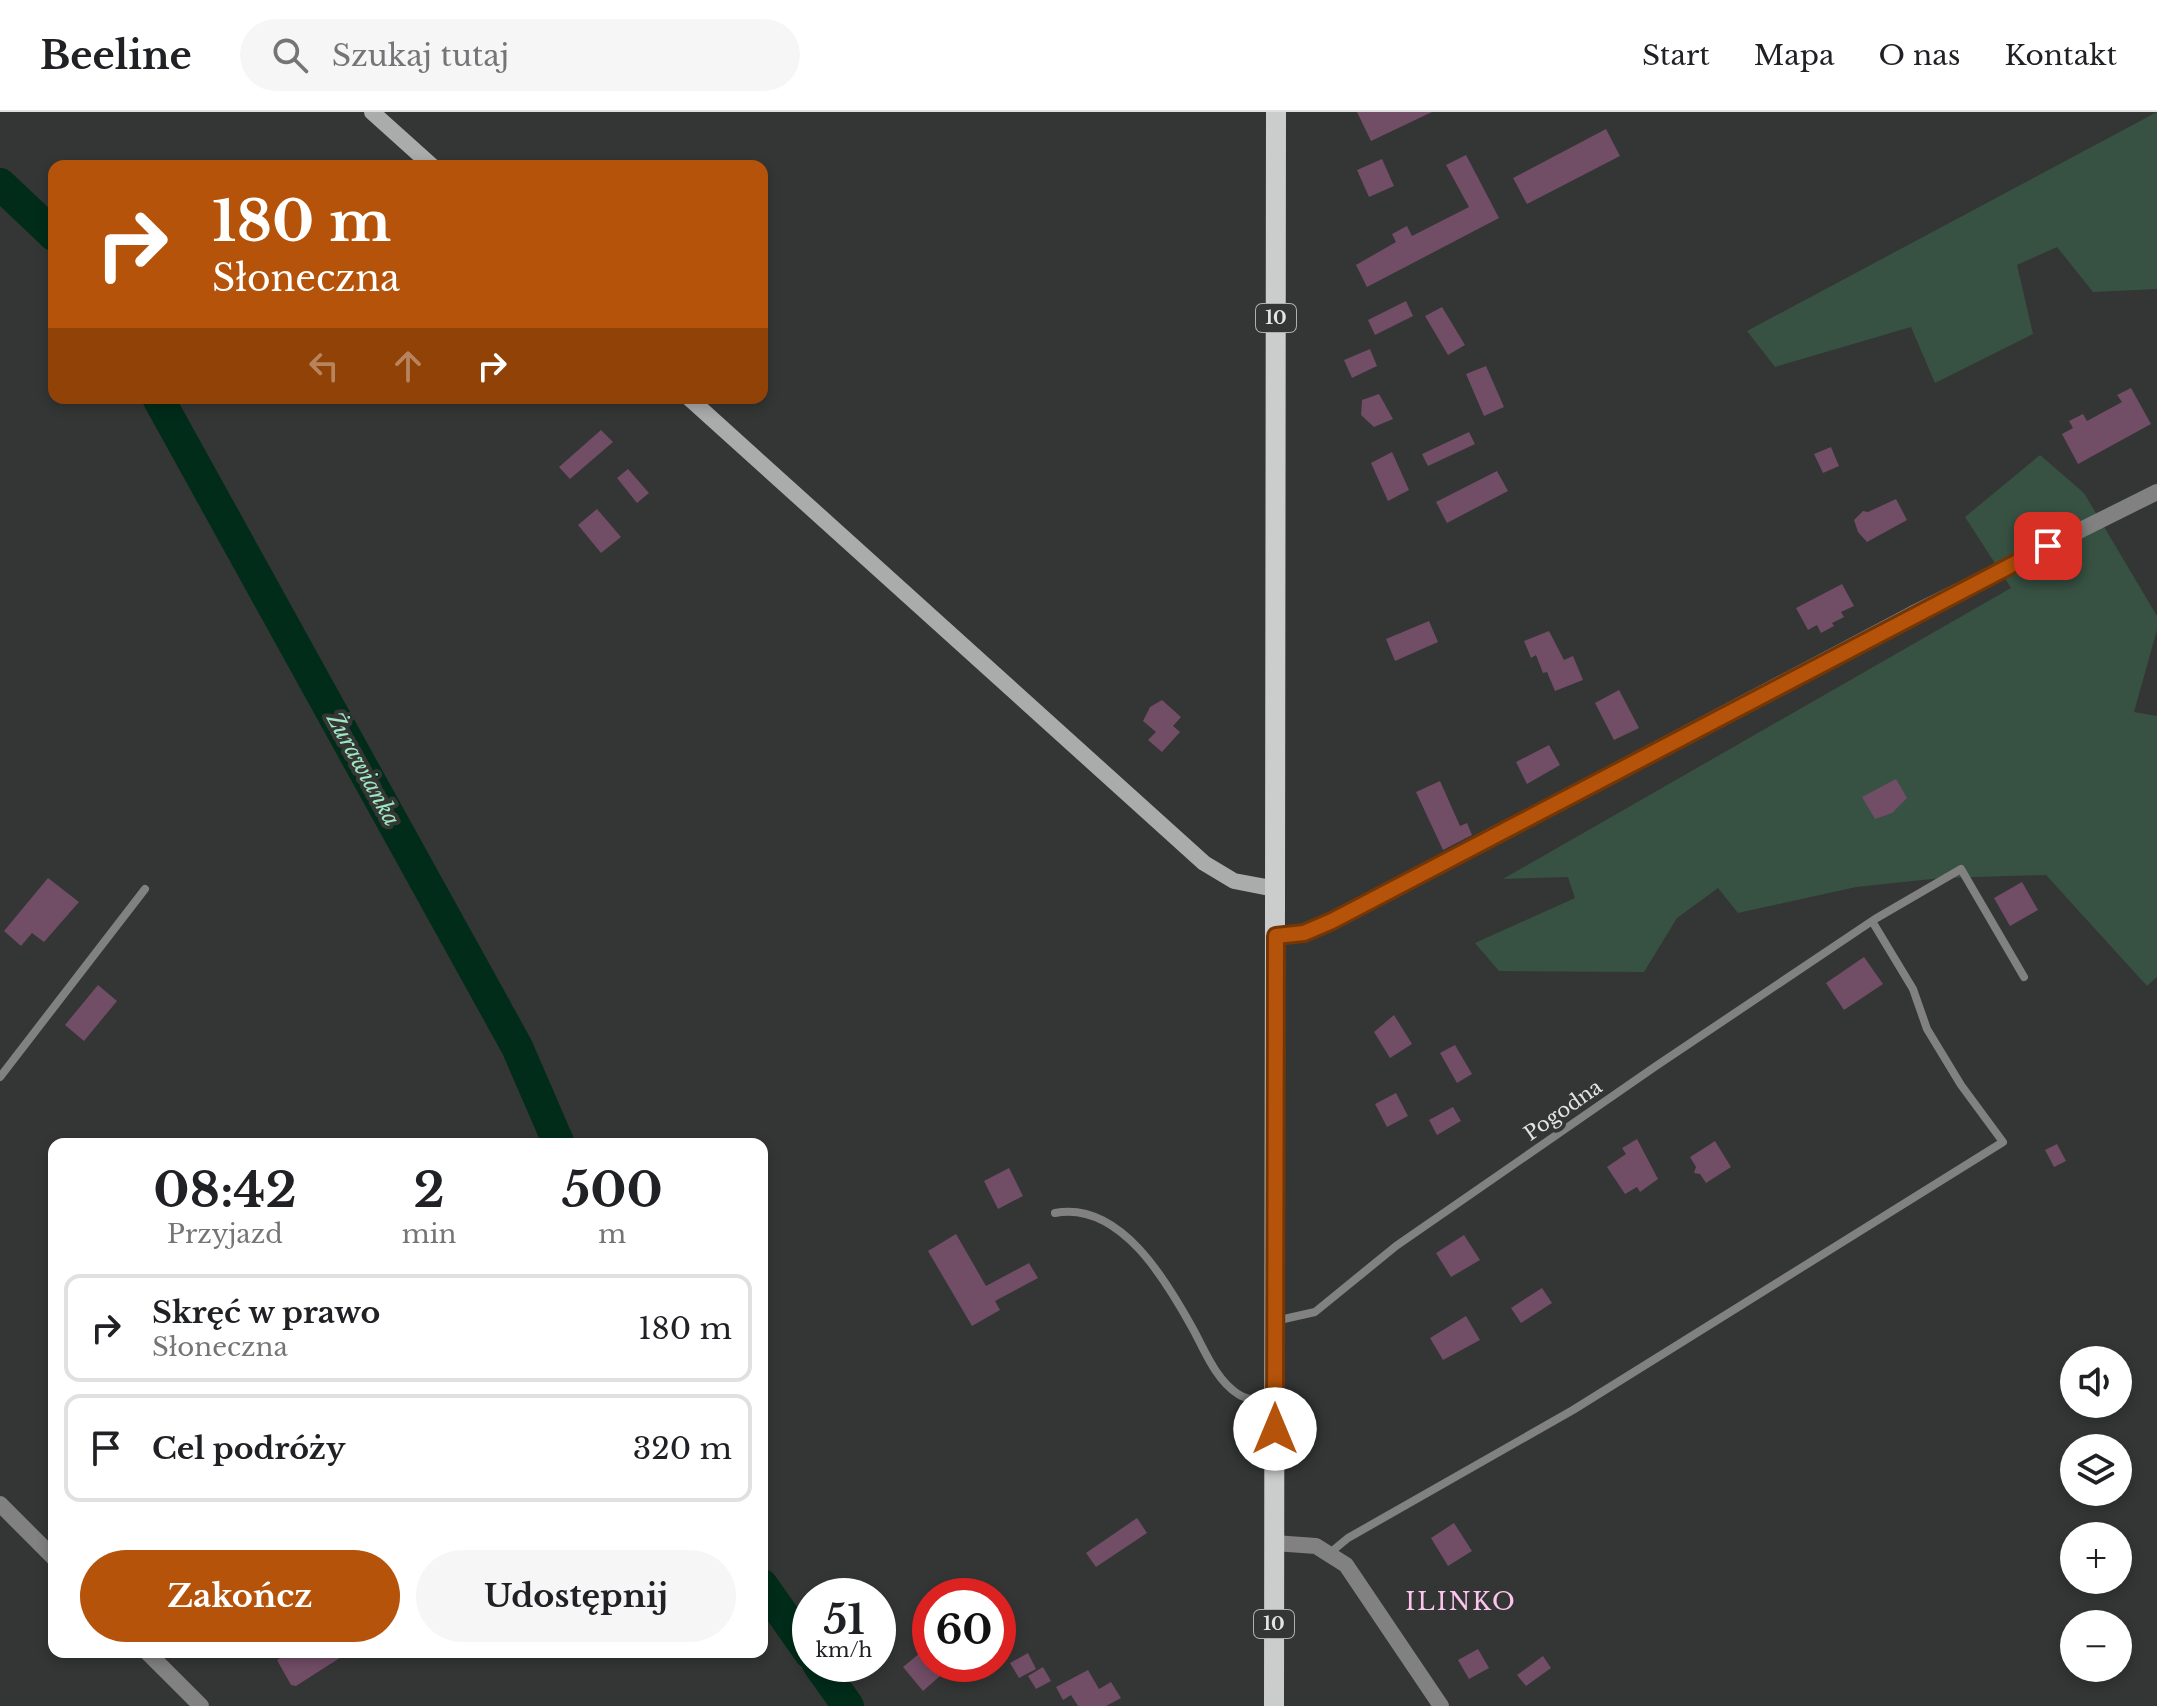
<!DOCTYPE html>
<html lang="pl">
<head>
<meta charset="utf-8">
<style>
  :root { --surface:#fff; --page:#f6f6f6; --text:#202124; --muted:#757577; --line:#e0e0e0; --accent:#b45309 }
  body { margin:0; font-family:"Libre Baskerville",serif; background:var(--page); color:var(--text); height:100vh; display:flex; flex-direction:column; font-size:30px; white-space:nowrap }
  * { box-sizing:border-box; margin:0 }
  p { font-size:26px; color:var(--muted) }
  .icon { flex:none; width:44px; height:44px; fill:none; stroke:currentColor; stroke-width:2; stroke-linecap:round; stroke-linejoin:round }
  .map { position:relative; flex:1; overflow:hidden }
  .details { position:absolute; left:48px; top:1026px; width:720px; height:520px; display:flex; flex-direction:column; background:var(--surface); border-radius:16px; box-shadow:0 4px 12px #0003 }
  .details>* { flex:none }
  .guide { position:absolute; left:48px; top:48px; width:720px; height:244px; border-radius:16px; box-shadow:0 4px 12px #0003; background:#b45309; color:#fff; overflow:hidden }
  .tools { position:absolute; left:2060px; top:1234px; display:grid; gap:16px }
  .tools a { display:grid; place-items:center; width:72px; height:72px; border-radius:50%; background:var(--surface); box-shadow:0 4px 12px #0003; font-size:40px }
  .speed { position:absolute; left:792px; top:1466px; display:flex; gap:16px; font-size:40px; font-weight:700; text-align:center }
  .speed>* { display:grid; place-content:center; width:104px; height:104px; border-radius:50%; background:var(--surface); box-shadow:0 4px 12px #0003; line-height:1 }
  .speed small { font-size:20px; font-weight:400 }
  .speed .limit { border:12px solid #d22; background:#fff; color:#111 }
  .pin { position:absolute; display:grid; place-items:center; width:68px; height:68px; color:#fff; margin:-34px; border-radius:16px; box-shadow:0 4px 12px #0006 }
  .me { position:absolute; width:88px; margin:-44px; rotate:0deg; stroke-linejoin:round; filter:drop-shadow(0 0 6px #0008) }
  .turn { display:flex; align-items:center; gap:28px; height:168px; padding:0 32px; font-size:36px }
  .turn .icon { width:104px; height:104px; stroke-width:2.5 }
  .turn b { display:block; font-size:56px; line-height:68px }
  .lanes { display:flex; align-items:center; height:76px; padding:0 32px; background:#0003; justify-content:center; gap:40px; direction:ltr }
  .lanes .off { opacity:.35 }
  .eta { display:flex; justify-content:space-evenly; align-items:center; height:136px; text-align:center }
  .eta b { font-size:48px; font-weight:700; line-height:56px }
  .action { display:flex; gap:16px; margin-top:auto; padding:16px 32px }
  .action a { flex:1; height:92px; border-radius:48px; background:var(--accent); color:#fff; font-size:32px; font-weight:700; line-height:92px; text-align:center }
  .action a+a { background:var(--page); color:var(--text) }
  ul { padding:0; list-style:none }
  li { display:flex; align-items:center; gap:24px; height:108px; margin:0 16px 12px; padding:0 16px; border:4px solid var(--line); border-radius:16px }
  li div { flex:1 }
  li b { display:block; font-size:30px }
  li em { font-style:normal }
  header { display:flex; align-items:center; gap:48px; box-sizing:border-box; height:112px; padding:0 40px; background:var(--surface); border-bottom:2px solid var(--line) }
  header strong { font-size:38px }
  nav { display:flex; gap:44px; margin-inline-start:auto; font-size:28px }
  .search { width:560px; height:72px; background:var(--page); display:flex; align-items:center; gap:20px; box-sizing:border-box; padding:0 28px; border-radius:44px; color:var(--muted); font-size:30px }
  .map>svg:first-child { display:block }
  .green { fill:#375243 }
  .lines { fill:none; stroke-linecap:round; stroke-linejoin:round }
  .river { stroke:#002c19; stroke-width:32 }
  .building { fill:#714d66 }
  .lane { stroke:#808180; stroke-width:8 }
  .street { stroke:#808180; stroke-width:16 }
  .secondary { stroke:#a9acaa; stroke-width:16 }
  .primary { stroke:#cacdcb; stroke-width:20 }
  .route-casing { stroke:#753606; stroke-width:20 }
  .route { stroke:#b45309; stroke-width:14 }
  .labels { text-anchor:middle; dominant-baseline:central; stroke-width:8; stroke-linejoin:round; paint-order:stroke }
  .shield { fill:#333634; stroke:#aeb0af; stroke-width:2 }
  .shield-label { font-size:18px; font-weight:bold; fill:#e3e5e4 }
  .street-label { font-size:20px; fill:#e3e5e4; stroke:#333634 }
  .water-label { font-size:22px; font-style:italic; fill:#9fe7bf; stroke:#333634 }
  .quarter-label { font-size:24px; letter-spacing:2px; fill:#fdc5ec; stroke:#333634 }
</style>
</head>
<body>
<header>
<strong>Beeline</strong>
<div class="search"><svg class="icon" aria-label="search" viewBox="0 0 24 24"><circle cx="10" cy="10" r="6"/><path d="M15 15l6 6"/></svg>Szukaj tutaj</div>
<nav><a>Start</a><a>Mapa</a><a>O nas</a><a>Kontakt</a></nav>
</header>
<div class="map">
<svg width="2157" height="1594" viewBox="0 0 2157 1594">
  <rect width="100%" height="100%" fill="#333634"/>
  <path class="green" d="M2157 0V177L2093 180 2057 135 2017 153 2033 222 1935 271 1911 215 1775 255 1747 219Z
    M2040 343 2084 381 2157 504V518L2134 600 2157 604V865L2147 874 2046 763 1941 766 1856 775 1738 801 1718 776 1677 806 1644 860 1499 859 1475 831 1575 786 1568 765 1503 767 2011 476 1965 405Z"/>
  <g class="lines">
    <path class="river" d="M0 72 54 123
      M158 286 517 935 559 1032
      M762 1473 810 1541
      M818 1552 848 1594"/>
  </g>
  <path class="building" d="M1357 0H1432L1371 29Z
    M1606 17 1620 44 1527 92 1513 66Z
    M1466 43 1499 106 1367 175 1356 153 1396 130 1392 122 1407 114 1412 124 1469 95 1446 53Z
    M1382 47 1394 74 1369 85 1357 58Z
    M1406 189 1413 204 1375 223 1368 208Z
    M1442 195 1465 233 1448 243 1425 204Z
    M1370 237 1377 254 1352 266 1344 248Z
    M1486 254 1504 295 1484 304 1466 262Z
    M2131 276 2151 312 2078 352 2062 322 2073 316 2069 309 2083 302 2087 309 2122 290 2117 283Z
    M1379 282 1393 307 1374 315 1361 303 1362 288Z
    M601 318 613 330 570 367 559 355Z
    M1469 320 1475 332 1428 354 1422 342Z
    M1831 335 1839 354 1823 361 1814 342Z
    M1392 340 1409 378 1388 389 1371 351Z
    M628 357 649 381 637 391 617 366Z
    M1497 359 1508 379 1447 411 1436 390Z
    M1896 387 1907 408 1867 430 1858 420 1854 408 1863 399 1868 400Z
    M597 397 621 425 601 441 578 413Z
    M1842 472 1854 494 1841 500 1844 505 1832 511 1834 514 1821 521 1817 513 1808 518 1796 496Z
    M1429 509 1438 530 1395 549 1386 527Z
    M1549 519 1564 548 1573 544 1583 568 1555 579 1547 560 1543 561 1536 543 1531 546 1524 529Z
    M1619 578 1639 616 1614 628 1595 591Z
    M1162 588 1181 605 1173 614 1180 620 1162 640 1148 628 1156 620 1143 609 1150 595Z
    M1549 633 1560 653 1527 672 1516 650Z
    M1896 667 1907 686 1892 701 1875 707 1862 685Z
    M1440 669 1460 714 1467 711 1472 723 1443 738 1416 680Z
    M48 766 79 790 44 830 32 821 21 834 4 819Z
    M2022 770 2038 798 2010 814 1994 786Z
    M1864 845 1883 872 1844 898 1826 871Z
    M98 873 117 889 84 929 65 913Z
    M1394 903 1412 932 1390 946 1374 920Z
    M1455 933 1472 962 1457 971 1440 941Z
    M1396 981 1408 1004 1387 1015 1375 992Z
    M1453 995 1461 1009 1437 1023 1429 1008Z
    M1637 1027 1658 1067 1640 1080 1637 1075 1625 1082 1607 1055 1626 1042 1622 1036Z
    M1715 1029 1731 1055 1706 1071 1700 1062 1694 1061 1696 1055 1690 1045Z
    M2057 1032 2066 1049 2054 1055 2045 1038Z
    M1009 1056 1023 1084 998 1097 984 1069Z
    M956 1122 986 1174 1029 1151 1038 1166 995 1189 1000 1198 972 1214 928 1139Z
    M1464 1123 1480 1148 1451 1165 1436 1141Z
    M1542 1176 1552 1191 1521 1211 1511 1196Z
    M1466 1204 1480 1228 1443 1248 1430 1226Z
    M1137 1406 1147 1421 1096 1455 1086 1441Z
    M1454 1411 1472 1439 1448 1454 1431 1426Z
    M1478 1537 1489 1556 1469 1567 1458 1548Z
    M290 1540H349L296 1574 291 1573 277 1548Z
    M920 1541 940 1564 923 1579 903 1555Z
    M1028 1541 1036 1557 1019 1566 1010 1551Z
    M1543 1544 1551 1556 1526 1574 1517 1563Z
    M1043 1555 1051 1569 1036 1577 1028 1564Z
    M1088 1558 1099 1577 1111 1570 1121 1586 1106 1594H1078L1071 1583 1063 1588 1056 1575Z"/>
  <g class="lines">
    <path class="lane" d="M0 965 145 777
      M1055 1101C1120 1089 1166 1168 1193 1217 1205 1239 1216 1268 1238 1282 1248 1289 1263 1288 1275 1289
      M1275 1209 1315 1200 1396 1134 1656 954 1875 807 1961 757 2024 865
      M1331 1440 1348 1426 1573 1298 2003 1030 1961 973 1927 917 1913 877 1872 809"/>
    <path class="street" d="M1276 824 1304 821 1332 809 1912 502 2157 380
      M0 1392 54 1446
      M1274 1431 1316 1434 1346 1453 1441 1594
      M147 1540 201 1594"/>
    <path class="secondary" d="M372 0 432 54
      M689 286 1204 751 1234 769 1276 777"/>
    <path class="primary" d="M1274 1594 1276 0"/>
  </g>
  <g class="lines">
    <defs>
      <path id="route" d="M1275 1317 1276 824 1304 821 1332 809 2048 434"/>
    </defs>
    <use href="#route" class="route-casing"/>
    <use href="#route" class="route"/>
  </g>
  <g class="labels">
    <g class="shield">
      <rect x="1256" y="192" width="40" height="28" rx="6"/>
      <rect x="1254" y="1498" width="40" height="28" rx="6"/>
    </g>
    <g class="shield-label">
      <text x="1276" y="206">10</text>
      <text x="1274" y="1512">10</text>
    </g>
    <g class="street-label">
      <text transform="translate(1563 998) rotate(-35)">Pogodna</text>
    </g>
    <g class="water-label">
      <text transform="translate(363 657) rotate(61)">Żurawianka</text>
    </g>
    <g class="quarter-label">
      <text x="1461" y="1489">ILINKO</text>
    </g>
  </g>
</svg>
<div class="tools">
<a><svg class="icon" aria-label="sound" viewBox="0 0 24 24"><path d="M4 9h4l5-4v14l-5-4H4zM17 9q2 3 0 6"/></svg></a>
<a><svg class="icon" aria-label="layers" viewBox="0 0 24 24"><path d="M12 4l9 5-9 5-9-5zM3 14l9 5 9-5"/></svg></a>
<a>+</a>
<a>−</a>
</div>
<div class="speed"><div>51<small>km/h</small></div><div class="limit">60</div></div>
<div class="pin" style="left:2048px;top:434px;background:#d93025"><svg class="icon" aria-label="arrive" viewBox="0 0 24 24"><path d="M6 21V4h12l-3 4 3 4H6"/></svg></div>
<svg class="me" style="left:1275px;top:1317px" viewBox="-20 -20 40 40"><circle r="19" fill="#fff"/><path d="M0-13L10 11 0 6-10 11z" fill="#b45309"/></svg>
<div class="guide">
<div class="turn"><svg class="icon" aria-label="right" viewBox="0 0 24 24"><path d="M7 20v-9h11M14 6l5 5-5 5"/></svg><div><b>180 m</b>Słoneczna</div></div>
<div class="lanes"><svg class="icon off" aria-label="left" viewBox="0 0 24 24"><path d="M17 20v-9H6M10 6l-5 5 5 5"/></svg><svg class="icon off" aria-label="ahead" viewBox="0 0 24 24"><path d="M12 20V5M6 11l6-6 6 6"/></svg><svg class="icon" aria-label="right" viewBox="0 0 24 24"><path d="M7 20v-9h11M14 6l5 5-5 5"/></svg></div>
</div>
<section class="details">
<div class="eta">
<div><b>08:42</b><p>Przyjazd</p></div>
<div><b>2</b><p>min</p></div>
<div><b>500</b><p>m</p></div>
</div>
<ul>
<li><svg class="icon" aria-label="right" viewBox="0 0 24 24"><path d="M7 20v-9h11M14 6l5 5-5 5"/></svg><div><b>Skręć w prawo</b><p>Słoneczna</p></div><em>180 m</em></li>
<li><svg class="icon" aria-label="arrive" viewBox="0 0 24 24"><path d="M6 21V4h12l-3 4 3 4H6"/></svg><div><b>Cel podróży</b></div><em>320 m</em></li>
</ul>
<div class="action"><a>Zakończ</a><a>Udostępnij</a></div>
</section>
</div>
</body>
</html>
